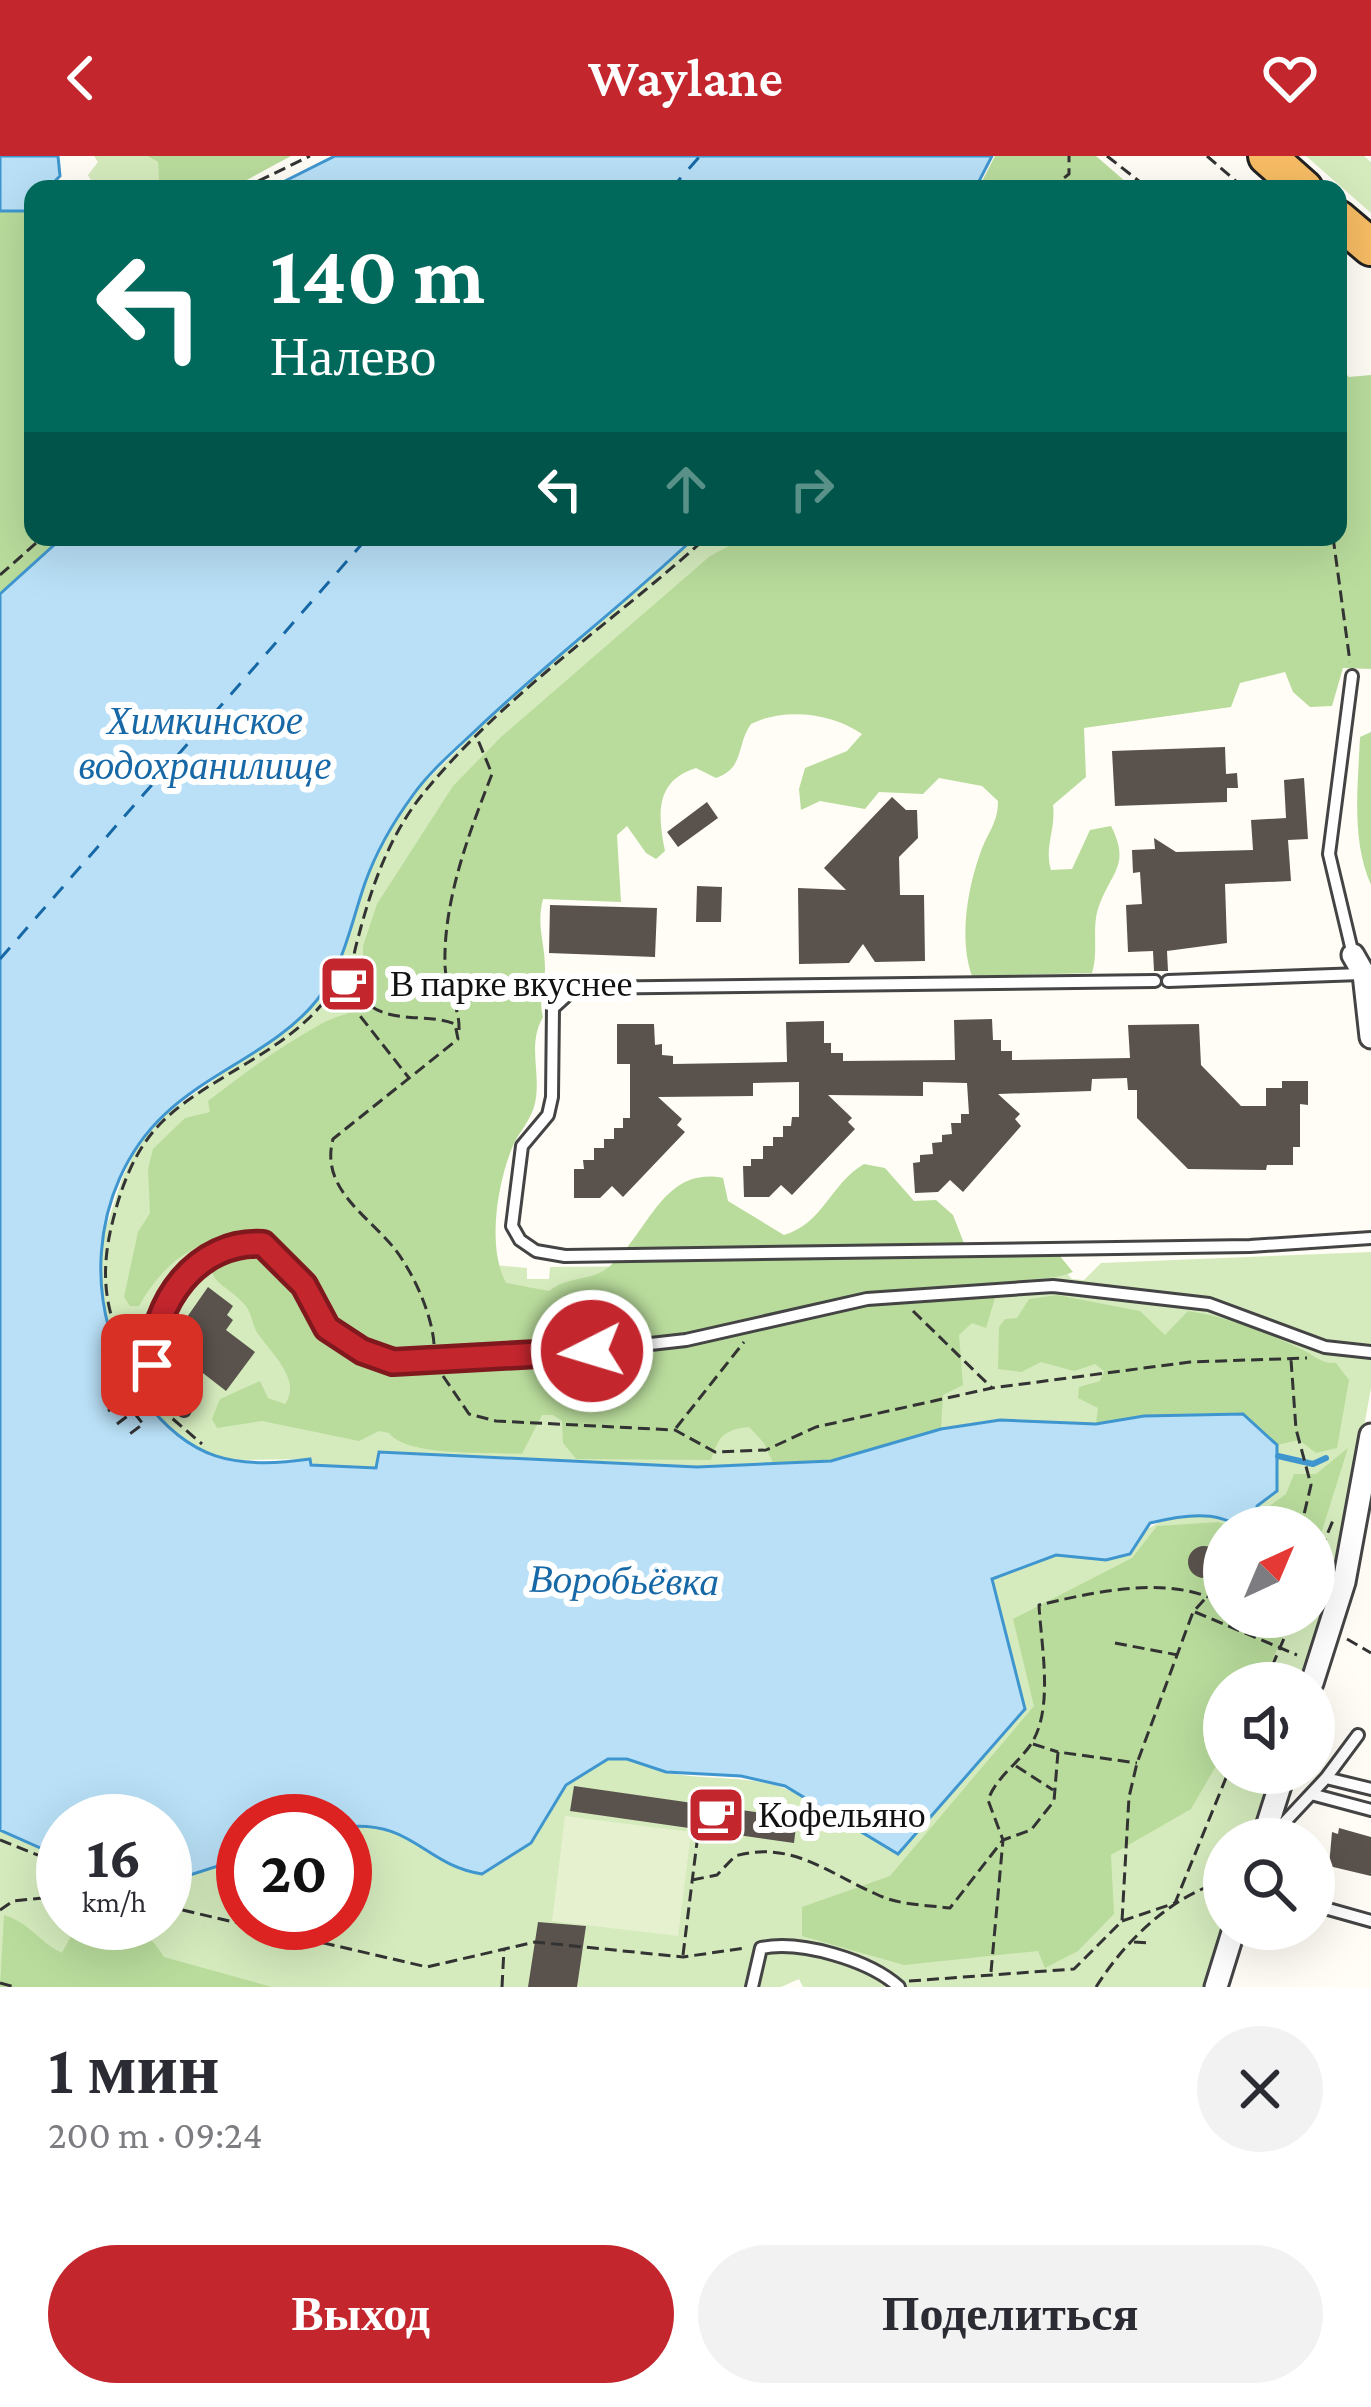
<!DOCTYPE html>
<html lang="ru">
<head>
<meta charset="utf-8">
<style>
  :root { --surface:#fff; --page:#f2f2f3; --text:#2b2b33; --muted:#7c7c81; --accent:#c4262e }
  body { margin:0; font-family:"Crimson Pro",serif; background:var(--page); color:var(--text); height:100vh; display:flex; flex-direction:column; font-size:45px; white-space:nowrap }
  * { box-sizing:border-box; margin:0 }
  p { font-size:39px; color:var(--muted) }
  .icon { flex:none; width:66px; height:66px; fill:none; stroke:currentColor; stroke-width:2; stroke-linecap:round; stroke-linejoin:round }
  .map { position:relative; height:1831px; overflow:hidden }
  .drawer { display:flex; flex-direction:column; background:var(--surface); flex:1 }
  .drawer>* { flex:none }
  .top-card { position:absolute; left:24px; top:24px; width:1323px; height:366px; border-radius:24px; box-shadow:0 12px 48px #0002; background:#00695c; color:#fff; overflow:hidden }
  .needle { width:78px; rotate:44deg }
  .tools { position:absolute; left:1203px; top:1350px; display:grid; gap:24px }
  .tools a { display:grid; place-items:center; width:132px; height:132px; border-radius:50%; background:var(--surface); box-shadow:0 12px 48px #0002; font-size:60px }
  .speed { position:absolute; left:36px; top:1638px; display:flex; gap:24px; font-size:60px; font-weight:700; text-align:center }
  .speed>* { display:grid; place-content:center; width:156px; height:156px; border-radius:50%; background:var(--surface); box-shadow:0 12px 48px #0002; line-height:1 }
  .speed small { font-size:30px; font-weight:400 }
  .speed .limit { border:18px solid #d22; background:#fff; color:#111 }
  .pin { position:absolute; display:grid; place-items:center; width:102px; height:102px; color:#fff; margin:-51px; border-radius:24px; box-shadow:0 6px 18px #0006 }
  .me { position:absolute; width:132px; margin:-66px; rotate:265deg; stroke-linejoin:round; filter:drop-shadow(0 0 9px #0008) }
  .turn { display:flex; align-items:center; gap:42px; height:252px; padding:0 48px; font-size:54px }
  .turn .icon { width:156px; height:156px; stroke-width:2.5 }
  .turn b { display:block; font-size:84px; line-height:102px }
  .lanes { display:flex; align-items:center; height:114px; padding:0 48px; background:#0003; justify-content:center; gap:60px; direction:ltr }
  .lanes .off { opacity:.35 }
  .round { display:grid; place-items:center; flex:none; width:126px; height:126px; border-radius:63px; background:var(--page) }
  .summary { display:flex; align-items:center; justify-content:space-between; height:204px; padding:0 48px }
  h1 { font-size:72px; font-weight:600; line-height:90px }
  .cta { display:flex; gap:24px; margin-top:auto; padding:24px 48px }
  .cta a { flex:1; height:138px; border-radius:72px; background:var(--accent); color:#fff; font-size:48px; font-weight:600; line-height:138px; text-align:center }
  .cta a+a { background:var(--page); color:var(--text) }
  header { display:flex; justify-content:space-between; align-items:center; height:156px; padding:0 48px; background:var(--accent); color:#fff; font-size:54px; font-weight:600 }
  .map>svg:first-child { display:block }
  .green { fill:#d5ebbd }
  .forest { fill:#b9dc9c }
  .pitch { fill:#e6f2cf }
  .water { fill:#b9e0f7; stroke:#3f96cf; stroke-width:3 }
  .lines { fill:none; stroke-linecap:round; stroke-linejoin:round }
  .stream { stroke:#3f96cf; stroke-width:6 }
  .ferry { stroke:#1768a6; stroke-width:3; stroke-dasharray:15 12; stroke-linecap:butt }
  .building { fill:#5a524d }
  .service-casing { stroke:#444; stroke-width:16 }
  .minor-casing { stroke:#444; stroke-width:27 }
  .trunk-casing { stroke:#222; stroke-width:42 }
  .path { stroke:#333; stroke-width:3; stroke-dasharray:12 6; stroke-linecap:butt }
  .service { stroke:#fff; stroke-width:10 }
  .minor { stroke:#fff; stroke-width:21 }
  .trunk { stroke:#f7bc64; stroke-width:36 }
  .route-casing { stroke:#7f191e; stroke-width:30 }
  .route { stroke:#c4262e; stroke-width:21 }
  .labels { text-anchor:middle; dominant-baseline:central; stroke-width:12; stroke-linejoin:round; paint-order:stroke }
  .poi-label { font-size:36px; fill:#111; stroke:#fff; text-anchor:start }
  .water-label { font-size:39px; font-style:italic; fill:#1768a6; stroke:#fff }
</style>
</head>
<body>
<header><svg class="icon" aria-label="back" viewBox="0 0 24 24"><path d="M15 5l-7 7 7 7"/></svg>Waylane<svg class="icon" aria-label="heart" viewBox="0 0 24 24"><path d="M12 20l-8-8c-3-5 5-10 8-4 3-6 11-1 8 4z"/></svg></header>
<div class="map">
<svg width="1371" height="1831" viewBox="0 0 1371 1831">
  <rect width="100%" height="100%" fill="#fffdf5"/>
  <path class="green" d="M94 0H147L158 6 159 33H96L88 19 98 6Z
    M1306 0H1364L1371 6V57Z
    M695 381H844L507 715 482 1108 527 1112V1123H549L550 1111 1057 1106 1072 1123 1084 1124 1101 1107 1371 1096V1232L1339 1410 1302 1527H1224V1617H1274L1252 1683H1224V1765L1203 1831H803L799 1823 781 1831H0V1674L63 1702V1767H165V1717L187 1720 243 1702V1767H345V1671C394 1666 420 1691 460 1714L545 1667C555 1638 578 1612 609 1603 628 1598 647 1612 664 1616 712 1627 758 1615 803 1641L1025 1553 992 1423 1056 1399 1106 1404C1150 1367 1181 1344 1239 1371H1224V1461H1314V1371H1257V1350L1144 1260 831 1305 697 1311 379 1297 377 1312 310 1309 309 1303 230 1304 205 1297 168 1274 138 1236 101 1146 98 1119 99 1093 123 1020 138 989 164 959 293 868 384 685 415 636 510 542Z"/>
  <path class="forest" d="M147 0H291L230 33H159L158 6Z
    M995 0H1096L1134 33H978Z
    M33 49V381H63L0 438V55H28Z
    M1338 210 1349 221 1371 219V513L1343 512 1332 550 1310 551 1293 536 1285 516 1240 527 1231 551 1084 572 1086 621 1053 649C1056 674 1044 691 1051 714L1072 713 1090 674 1111 670C1131 709 1111 716 1099 750 1091 771 1099 795 1092 817L972 820C959 784 967 734 980 698 987 677 998 668 998 645L982 630 939 622 923 638 879 636 865 653 820 645 801 654 799 633 805 612 847 595 862 578C833 557 784 551 751 568 736 589 745 612 716 622L696 612C654 625 658 660 665 695L656 703 646 697 627 670 617 679 621 746 543 743C536 770 545 786 545 812 545 830 538 842 543 861 526 891 543 919 534 951 529 967 518 977 512 992 497 1029 487 1091 506 1127L549 1135C570 1119 592 1126 610 1110 649 1076 663 1010 723 1022L728 1045 784 1079C824 1067 830 1028 864 1008L885 1012 914 1045 936 1044 953 1059 969 1100 1059 1099 1073 1116C1048 1127 1020 1118 998 1132L986 1172 972 1167 959 1179 963 1229 943 1239 941 1273 831 1305 773 1307 764 1287 749 1271C723 1274 719 1280 711 1304L576 1303 563 1287 562 1265 553 1259H542L522 1298C490 1296 407 1301 389 1277L379 1275 359 1285 262 1265 217 1272 212 1263 220 1243 260 1225 268 1242 285 1248C303 1224 269 1195 256 1175 252 1166 251 1156 245 1149 231 1132 215 1131 209 1109L250 1086 236 1077C189 1089 163 1108 139 1150H130L124 1141 138 1076 150 1057 148 1013 153 993 185 962 210 956 208 945C244 917 281 890 321 868 339 858 355 858 372 845L363 820V790L377 748 453 630 501 581 710 400 746 381H1338Z
    M1371 576V729C1351 684 1358 630 1360 581Z
    M1057 1139 1140 1155 1165 1179 1188 1155C1226 1160 1266 1177 1301 1193 1315 1199 1320 1208 1336 1207L1349 1224 1337 1292 1316 1297 1299 1284 1277 1289C1244 1246 1144 1260 1096 1268L1098 1252 1078 1242 1079 1231 1100 1225 1104 1215 1095 1208 1074 1215 1041 1206 1021 1216 998 1213 999 1171 1005 1163 1017 1162 1029 1143Z
    M1348 1292 1314 1400V1371H1262L1265 1353 1286 1338 1294 1318H1316Z
    M1219 1366 1228 1371H1224V1461H1290L1263 1527H1224V1596L1191 1653 1111 1699 1114 1758 1078 1795 1045 1812 1038 1795 904 1809 802 1780V1751L890 1720 1034 1550 1013 1463 1132 1402 1157 1370Z
    M4 1759C30 1767 38 1785 62 1797L78 1767C118 1767 142 1764 164 1801L272 1831H0Z"/>
  <path class="pitch" d="M565 1660 691 1676 678 1780 552 1765Z"/>
  <path class="water" d="M0 0H58L60 20 47 33H33L28 55H0Z
    M335 0H992L975 33H269Z
    M63 381H695C625 448 547 506 476 574 455 594 430 615 413 639 394 665 376 696 365 727 351 767 344 810 317 844 278 893 210 915 164 959 88 1031 80 1159 143 1242 189 1304 235 1314 310 1303L311 1309 376 1312 379 1296 697 1311 831 1305 941 1273 1000 1264 1096 1268 1144 1260 1243 1258 1277 1289V1335L1257 1350V1371C1241 1371 1234 1366 1219 1362 1198 1356 1170 1362 1150 1367L1130 1398 1106 1404 1056 1399 992 1423 1025 1553 898 1698 785 1630 741 1620 666 1616 627 1603H608L566 1629 531 1687 482 1718C424 1709 413 1664 345 1671V1665H243V1702L187 1720 165 1717V1665H63V1702L0 1674V438Z"/>
  <g class="lines">
    <path class="stream" d="M1278 1300 1313 1308 1326 1302"/>
    <path class="ferry" d="M671 33 700 0
      M0 803 368 381"/>
  </g>
  <path class="building" d="M1225 591 1226 618 1237 617 1238 632H1227V646L1115 650 1112 595Z
    M1304 622 1308 683 1288 684 1291 725 1225 728 1227 787 1167 795 1168 815H1154L1153 795 1128 796 1126 749 1142 748 1140 716 1133 717 1132 694 1155 693 1154 682 1176 696 1253 694 1251 664 1286 662 1284 624Z
    M892 641 906 654H917L918 682 899 701 900 739H924L925 805 875 806 863 788 849 807 799 808 798 732 846 734 824 712Z
    M707 646 718 662 678 691 667 676Z
    M697 730 722 731 721 766H696Z
    M550 749 657 752 655 801 549 797Z
    M992 863 993 884H1001V895H1012V904L1130 902 1128 869 1199 868 1201 909 1241 950H1266V932H1282V925H1308V949L1300 948V991H1293V1009H1267L1266 1014 1188 1013 1137 962V934H1128L1127 922 1092 923 1091 935 998 938 1020 958 1015 963 1021 970 963 1036 950 1024 938 1036 915 1037 913 1007 920 1006V999L933 998 932 987 942 986V979L952 978 951 967H961V958H969L967 927 923 926V940L828 939 852 962 848 966 855 973 792 1039 781 1029 769 1041H744L743 1010H751V1003H763V990H773V981H783V970H791L792 961H799V926L753 927V940L658 941 682 963 677 969 685 976 623 1041 612 1030 600 1042H574V1013H584L583 1004H594V992H604V983H614V972H623V962H630V908H617V868H654L655 889 662 888V899L673 900V908L787 906 786 866 824 865V887H831V897H843V905L955 904 954 864Z
    M208 1131 233 1150 227 1159 233 1164 226 1174 255 1196 226 1235 199 1214 185 1226 178 1223 170 1214 171 1204 162 1197Z
    M1188 1406a16 16 0 1 1 32 0a16 16 0 1 1-32 0Z
    M574 1630 797 1662 794 1687 570 1655Z
    M1339 1672 1371 1681V1720L1329 1710 1332 1676 1338 1678Z
    M538 1766 586 1770 577 1831H528Z"/>
  <g class="lines">
    <defs>
      <path id="service" d="M1352 520 1329 698 1353 799
        M1155 825 575 832 553 852 552 941 548 959 522 990 512 1070 520 1084 536 1095 565 1100 1250 1090 1371 1082
        M1168 825 1361 818
        M184 1254C172 1241 156 1226 152 1207 142 1146 206 1085 264 1088L304 1129 327 1172 361 1195 393 1206 544 1200 686 1184 867 1143 1053 1130 1209 1148 1325 1191 1371 1196
        M1326 1622 1371 1633
        M1311 1638 1371 1654
        M1269 1683 1326 1622 1358 1579
        M1314 1749 1371 1765
        M752 1831 761 1792C801 1784 869 1804 899 1831"/>
      <path id="minor" d="M1353 799 1364 818 1371 881
        M1312 1527 1344 1426 1371 1279
        M1263 1683 1284 1617
        M1216 1831 1234 1773"/>
      <path id="trunk" d="M1267 0 1304 33
        M1338 63 1371 91"/>
    </defs>
    <use href="#service" class="service-casing"/>
    <use href="#minor" class="minor-casing"/>
    <use href="#trunk" class="trunk-casing"/>
    <path class="path" d="M1107 0 1149 33
      M1207 0 1245 33
      M242 33 310 0
      M1050 33 1069 18V0
      M1333 381 1350 506
      M0 419 43 381
      M338 832 409 922
      M459 874C460 851 446 832 445 810 443 745 469 677 492 618L478 584
      M913 1155 992 1232
      M434 1188C432 1158 413 1116 394 1092 366 1058 320 1032 333 983L458 883 455 868C428 857 390 868 367 847 343 826 354 798 361 771 374 724 391 678 422 639 502 540 613 466 707 381
      M1291 1204 1296 1273 1311 1329 1301 1371
      M443 1220 469 1258 496 1265 675 1274 715 1296 766 1294 816 1271 992 1232 1190 1206 1307 1202
      M140 1223C107 1168 97 1126 113 1064 122 1028 136 991 163 965 216 913 319 886 343 810L351 811
      M159 1251 202 1288
      M108 1255 124 1244 143 1268 127 1280
      M117 1268 146 1246
      M676 1272 744 1186
      M1314 1410 1334 1362
      M1195 1456 1297 1499
      M1347 1483 1371 1497
      M1115 1487 1178 1499
      M1265 1527 1293 1461
      M1033 1588 1058 1596
      M1016 1610 1053 1634
      M0 1684 63 1709
      M182 1719 185 1702
      M692 1724 717 1719 735 1700C791 1684 828 1717 876 1738 898 1749 925 1749 950 1752L1003 1684 1031 1674 1054 1645 1058 1596 1137 1607
      M165 1733V1737
      M165 1750 427 1811 535 1786 683 1801 745 1792
      M0 1754 13 1745 63 1740
      M1122 1765 1175 1747 1228 1617
      M1134 1786 1151 1787
      M683 1799 698 1678
      M991 1816 1003 1684 988 1644C996 1622 1015 1610 1029 1591 1055 1556 1041 1490 1039 1449 1090 1437 1158 1421 1208 1441
      M909 1825 1074 1813 1122 1765 1129 1641 1137 1607 1193 1456 1224 1422
      M0 1827 15 1831
      M502 1831 504 1793
      M1096 1831C1125 1785 1171 1740 1224 1725"/>
    <use href="#service" class="service"/>
    <use href="#minor" class="minor"/>
    <use href="#trunk" class="trunk"/>
  </g>
  <g class="lines">
    <defs>
      <path id="route" d="M152 1209C152 1147 197 1084 263 1088L304 1129 327 1172 362 1195 393 1206 592 1195"/>
    </defs>
    <use href="#route" class="route-casing"/>
    <use href="#route" class="route"/>
  </g>
  <defs>
    <symbol id="cafe-square" viewBox="-11 -11 22 22"><rect x="-9" y="-9" width="18" height="18" rx="4" fill="#c4262e" stroke="#fff"/><path d="M-5.5-4.5H6V0H3Q3 3.5 0 3.5H-2.5Q-5.5 3.5-5.5 0ZM3-3.2v2h1.7v-2ZM-6 4.5H4V6H-6Z" fill="#fff"/></symbol>
  </defs>
  <g fill-rule="evenodd">
    <use href="#cafe-square" x="315" y="795" width="66" height="66"/>
    <use href="#cafe-square" x="683" y="1626" width="66" height="66"/>
  </g>
  <g class="labels">
    <g class="poi-label">
      <text x="390" y="828">В парке вкуснее</text>
      <text x="758" y="1659">Кофельяно</text>
    </g>
    <g class="water-label">
      <text x="205" y="564">Химкинское<tspan x="205" dy="45">водохранилище</tspan></text>
      <text transform="translate(624 1424) rotate(1)">Воробьёвка</text>
    </g>
  </g>
</svg>
<div class="tools">
<a><svg class="needle" viewBox="-14 -14 28 28"><path d="M0-13l5 13h-10z" fill="#e53935"/><path d="M0 13l5-13h-10z" fill="#7c7c81"/></svg></a>
<a><svg class="icon" aria-label="sound" viewBox="0 0 24 24"><path d="M4 9h4l5-4v14l-5-4H4zM17 9q2 3 0 6"/></svg></a>
<a><svg class="icon" aria-label="search" viewBox="0 0 24 24"><circle cx="10" cy="10" r="6"/><path d="M15 15l6 6"/></svg></a>
</div>
<div class="speed"><div>16<small>km/h</small></div><div class="limit">20</div></div>
<div class="pin" style="left:152px;top:1209px;background:#d93025"><svg class="icon" aria-label="arrive" viewBox="0 0 24 24"><path d="M6 21V4h12l-3 4 3 4H6"/></svg></div>
<svg class="me" style="left:592px;top:1195px" viewBox="-20 -20 40 40"><circle r="17" fill="#c4262e" stroke="#fff" stroke-width="3"/><path d="M0-11L8 9 0 5-8 9z" fill="#fff"/></svg>
<div class="top-card">
<div class="turn"><svg class="icon" aria-label="left" viewBox="0 0 24 24"><path d="M17 20v-9H6M10 6l-5 5 5 5"/></svg><div><b>140 m</b>Налево</div></div>
<div class="lanes"><svg class="icon" aria-label="left" viewBox="0 0 24 24"><path d="M17 20v-9H6M10 6l-5 5 5 5"/></svg><svg class="icon off" aria-label="ahead" viewBox="0 0 24 24"><path d="M12 20V5M6 11l6-6 6 6"/></svg><svg class="icon off" aria-label="right" viewBox="0 0 24 24"><path d="M7 20v-9h11M14 6l5 5-5 5"/></svg></div>
</div>
</div>
<section class="drawer">
<div class="summary"><div><h1>1 мин</h1><p>200 m · 09:24</p></div><a class="round"><svg class="icon" aria-label="close" viewBox="0 0 24 24"><path d="M6 6l12 12M18 6L6 18"/></svg></a></div>
<div class="cta"><a>Выход</a><a>Поделиться</a></div>
</section>
</body>
</html>
